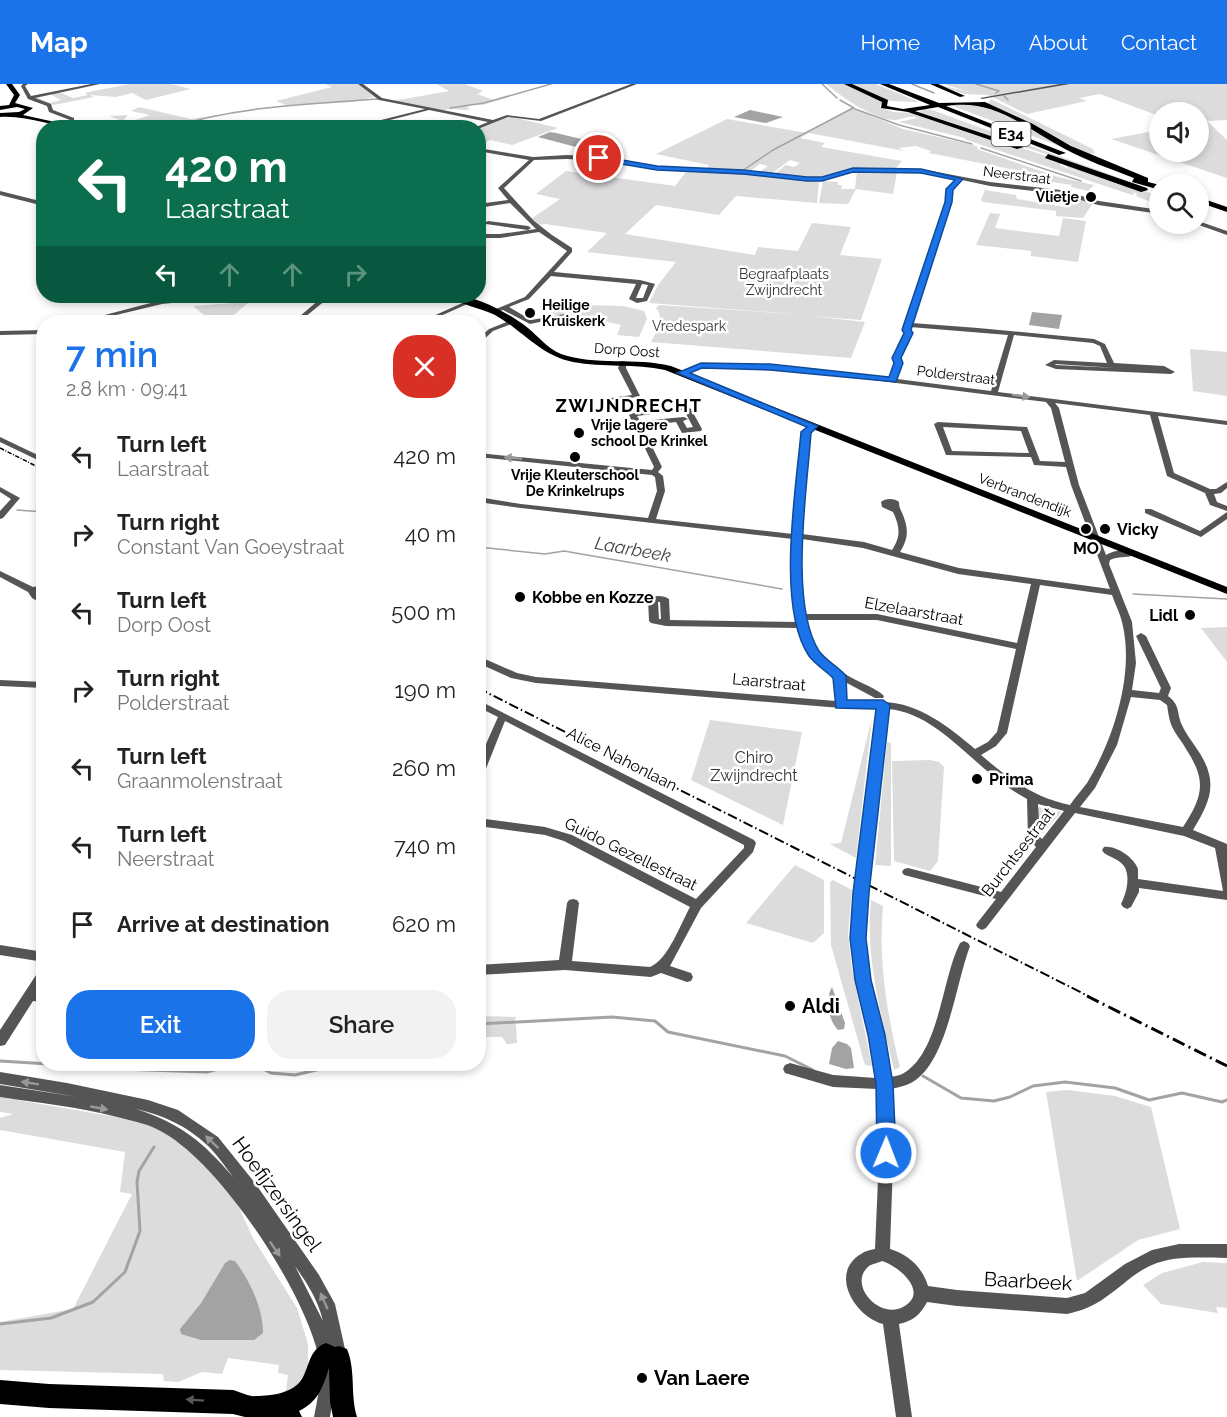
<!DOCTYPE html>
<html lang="en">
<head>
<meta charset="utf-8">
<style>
  :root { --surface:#fff; --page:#f2f2f2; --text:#222; --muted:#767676; --accent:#1a73e8 }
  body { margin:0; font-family:Raleway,sans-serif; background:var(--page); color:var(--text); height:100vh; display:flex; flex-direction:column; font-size:22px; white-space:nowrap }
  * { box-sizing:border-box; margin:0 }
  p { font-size:20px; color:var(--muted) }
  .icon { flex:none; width:33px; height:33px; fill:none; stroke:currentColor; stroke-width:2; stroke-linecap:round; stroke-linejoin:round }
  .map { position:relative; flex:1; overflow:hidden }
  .drawer { position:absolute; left:36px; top:231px; width:450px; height:756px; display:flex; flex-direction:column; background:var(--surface); border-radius:24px; box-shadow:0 3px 9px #0003 }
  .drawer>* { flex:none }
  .guide { position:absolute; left:36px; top:36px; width:450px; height:183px; border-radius:24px; box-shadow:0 3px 9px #0003; background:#0b6e4f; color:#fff; overflow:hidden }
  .tools { position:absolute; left:1149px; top:18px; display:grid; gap:12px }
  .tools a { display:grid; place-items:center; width:60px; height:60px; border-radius:50%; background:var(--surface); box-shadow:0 3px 9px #0003; font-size:30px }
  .pin { position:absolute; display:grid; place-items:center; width:51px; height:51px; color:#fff; margin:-26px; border:3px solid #fff; border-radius:50%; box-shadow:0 2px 6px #0007 }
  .me { position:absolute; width:66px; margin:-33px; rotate:1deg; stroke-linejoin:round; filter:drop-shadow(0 0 4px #0008) }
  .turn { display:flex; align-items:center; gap:21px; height:126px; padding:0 30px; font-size:27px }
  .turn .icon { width:78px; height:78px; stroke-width:2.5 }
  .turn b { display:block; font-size:42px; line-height:51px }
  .lanes { display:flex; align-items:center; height:57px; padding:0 30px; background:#0003; justify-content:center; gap:30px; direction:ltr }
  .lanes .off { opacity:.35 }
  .round { display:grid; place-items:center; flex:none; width:63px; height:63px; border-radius:24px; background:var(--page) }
  .headline { display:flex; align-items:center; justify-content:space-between; height:102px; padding:0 30px }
  h1 { font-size:36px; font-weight:600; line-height:45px; color:var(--accent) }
  .cta { display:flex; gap:12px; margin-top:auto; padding:12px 30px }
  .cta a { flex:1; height:69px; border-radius:24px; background:var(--accent); color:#fff; font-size:24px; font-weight:600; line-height:69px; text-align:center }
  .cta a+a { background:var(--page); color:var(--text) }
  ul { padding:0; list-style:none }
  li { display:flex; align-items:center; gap:18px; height:78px; padding:0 30px }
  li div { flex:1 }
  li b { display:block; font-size:22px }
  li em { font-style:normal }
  header { display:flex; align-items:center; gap:36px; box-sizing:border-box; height:84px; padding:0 30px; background:var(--accent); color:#fff }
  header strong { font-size:28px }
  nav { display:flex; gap:33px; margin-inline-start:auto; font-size:21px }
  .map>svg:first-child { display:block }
  .green { fill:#dcdcdc; fill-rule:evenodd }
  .water { fill:#a3a3a3 }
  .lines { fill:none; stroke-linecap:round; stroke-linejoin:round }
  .stream-far1 { stroke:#a3a3a3; stroke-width:1.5 }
  .stream { stroke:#a3a3a3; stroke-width:3 }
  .minor { fill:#555; fill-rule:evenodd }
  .major { fill:#000; fill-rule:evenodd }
  .highway { fill:#000; fill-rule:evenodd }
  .rail-far2 { stroke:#000; stroke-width:1.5; stroke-dasharray:4.5 1.5 1 1.5; stroke-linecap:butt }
  .rail-far1 { stroke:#000; stroke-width:2; stroke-dasharray:10 3 1.5 3; stroke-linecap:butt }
  .rail { stroke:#000; stroke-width:3; stroke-dasharray:13 4.5 2 4.5; stroke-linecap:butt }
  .oneway { fill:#999 }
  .oneway2 { fill:#595959 }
  .route { fill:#1a73e8; stroke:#114b97; stroke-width:1.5 }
  .poi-dot { fill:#000; stroke:#fff; stroke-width:2 }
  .labels { text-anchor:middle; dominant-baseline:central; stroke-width:5; stroke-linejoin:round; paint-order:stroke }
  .far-street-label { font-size:14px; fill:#000; stroke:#fff }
  .far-poi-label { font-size:14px; font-weight:bold; fill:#000; stroke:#fff; text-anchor:start }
  .far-park-label { font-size:14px; fill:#333; stroke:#fff }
  .shield { fill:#fff; stroke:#4c4c4c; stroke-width:1.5 }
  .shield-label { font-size:15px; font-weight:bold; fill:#000 }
  .poi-label { font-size:16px; font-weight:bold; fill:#000; stroke:#fff; text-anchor:start }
  .street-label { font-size:16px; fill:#000; stroke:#fff }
  .park-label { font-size:16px; fill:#333; stroke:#fff }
  .far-district-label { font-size:18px; font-weight:bold; letter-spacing:1.5px; fill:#000; stroke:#fff }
  .water-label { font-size:18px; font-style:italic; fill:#444; stroke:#fff }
  .near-poi-label { font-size:20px; font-weight:bold; fill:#000; stroke:#fff; text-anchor:start }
  .near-street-label { font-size:20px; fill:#000; stroke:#fff }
</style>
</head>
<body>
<header>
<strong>Map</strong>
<nav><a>Home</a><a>Map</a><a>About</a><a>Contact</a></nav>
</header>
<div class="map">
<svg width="1227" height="1333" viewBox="0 0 1227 1333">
  <rect width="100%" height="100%" fill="#fff"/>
  <path class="green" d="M129 0H171L191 5 146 16 132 9 116 13 90 11 94 13 54 21 34 15 36 13 50 19 61 16 50 10 59 8 73 14 88 11 84 9Z
    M325 0H358L374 13 352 18 285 22 211 33 171 43H137L109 32 128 31 124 36H135L150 31 131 27 139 23 191 35 286 21 276 17 332 3Z
    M436 0H465L483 7 477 10 494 16 510 13 482 21H467L469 22 467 24 471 25C461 28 453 23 443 27L393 17 449 7Z
    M827 0H844L883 18 879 23 893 28 913 29 1062 77H1051L1061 79 1060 81 1066 84 1115 102 1068 84 1064 80 1159 112V121L1136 112 1137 110 1133 108 1134 110 1132 111 964 55 965 54 899 38 917 34C909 30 903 36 894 36 876 36 840 13 827 0Z
    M850 0H876L919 18 890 17Z
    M936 0 969 8 944 0H1227V36L1207 37 1227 56V94L1111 55 1159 46 1160 68H1198V28H1160L1159 32 1100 10 1079 14 1087 17 1027 30 988 11 964 10Z
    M991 15 1093 65 1095 69 1088 71 1028 37 990 22 988 20Z
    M950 21C994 17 1030 43 1067 65Z
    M852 24 903 45 973 61 978 63 977 65 1058 93 1094 101 1088 107 1071 103 1072 101 1032 95 1036 90 929 69 931 67 916 62 898 64 904 67 809 49 800 54 825 59 821 63 902 77 895 85H846L816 95 774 90 786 81 794 83 800 79 790 76 771 90 758 89 768 82 760 80 749 88 706 87 709 81 656 70 727 35 807 49Z
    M924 25 932 26 1139 101 919 28Z
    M512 33 558 44 512 61 490 56 479 62V45L505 34Z
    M566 87 675 102 686 88 753 90 819 98 817 119 736 112 719 131 656 121 625 150 755 171 758 163 798 167 812 139 851 143 840 171 882 175 861 236 811 232 865 238 851 274 651 258C656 248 665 234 656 224L659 221 808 231 649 219 658 201 676 178 587 168 607 149 545 140 537 141 531 135 560 115 536 110Z
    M857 87 897 88 893 110 856 105 848 120 819 119 823 97 838 98V101H842L841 105H855Z
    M985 106 1016 111 1017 115 1065 123 1073 112 1093 119 1083 134 1056 132V127L983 118 981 116Z
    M990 129 1000 130 995 144 1059 152 1063 134 1086 137 1078 178 1031 172V167L976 161Z
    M249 218 226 238H212L193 222Z
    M546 220 623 222 644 227 647 235 639 253 617 251 621 241 578 231 558 232 539 223Z
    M1190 265 1227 268V312L1193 307Z
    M1227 543V578L1201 544Z
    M872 634 856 774 830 760 841 759Z
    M710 636 802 648 783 741 691 696Z
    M887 658 891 659V782L875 781Z
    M930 676 939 678 944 683 938 777 930 787 894 777 892 677Z
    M1038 723 1062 728 1042 750 1037 724Z
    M795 781 824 796V849L813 859 746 839Z
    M833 796 852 806 848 850 852 885 872 982 865 981 831 861 830 798Z
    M871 816 883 822C878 877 887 930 900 983L894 986C881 930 865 874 871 816Z
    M479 932 516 933 514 939 516 941 517 959 507 960 502 953H479Z
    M1067 1006 1115 1012 1151 1023 1180 1145 1138 1156 1077 1197 1046 1008Z
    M0 1013 139 1037 167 1048 206 1079 237 1119 253 1154 297 1224 308 1260V1284L297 1302 286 1307 288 1291 278 1289 279 1281 228 1274 222 1290 202 1288 178 1298 164 1297 163 1290 0 1286V1238L73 1225 132 1110 120 1108 125 1068 0 1046V1034L13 1030 0 1028ZM225 1179 241 1255 201 1256 184 1240 201 1219Z
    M1203 1178 1227 1179V1224L1216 1223 1218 1229 1161 1220 1143 1201 1162 1189Z"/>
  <path class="water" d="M750 26 783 33 766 39 734 33Z
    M550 48 556 49 594 58 576 63 538 53Z
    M1032 228 1062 231 1059 245 1029 241Z
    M832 903 845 939 844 945 838 946C828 936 825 915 832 903Z
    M838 957 847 960 851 964 854 984 846 985 829 980 832 964Z
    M230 1176 235 1177C250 1197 263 1224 263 1249L254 1256H201L181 1250 180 1245 201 1219 225 1179Z"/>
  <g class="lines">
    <path class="stream-far1" d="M822 0 837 14
      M912 0 934 9
      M976 0 999 7 996 9
      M1004 12 1008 16
      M840 16 854 24
      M450 24 484 19 551 0
      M855 25 899 41 972 60
      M169 44C236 22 309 20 379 15
      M981 64 1081 97
      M742 87 773 66 853 24
      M17 426 44 428
      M478 463 545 470 564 467 782 505
      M1133 510 1227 515"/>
    <path class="stream" d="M478 940 612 933 655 937 668 948 785 972 813 986
      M0 977 49 980
      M96 980 119 985 207 988 232 981 254 980 271 989 295 991 342 980
      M923 992 961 1014 994 1017 1010 1013 1033 1002 1065 998 1115 1004 1149 1016 1182 1009 1222 1018 1227 1016
      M0 1240 51 1234 93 1218 125 1188 140 1147 137 1098 139 1087 154 1063"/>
    <path class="minor" d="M23 0H28L25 2 31 12 91 0H100L35 14 51 20 53 26 74 34V37L72 38 70 36 49 28 47 22 28 15 21 2Z
      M358 0H363L382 14 493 36 507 31 539 35 631 0H637L541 37 508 33 478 45 476 43 488 38 429 26 359 44H349L425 25 379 16Z
      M1060 0H1070L982 15 980 14Z
      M439 36 446 37 429 44H422Z
      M478 64 533 73 567 71 607 73 657 82 753 87 807 93H822L853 84 921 85 990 98 1061 106 1099 117 1160 126V130L1098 121 1060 110 990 102 962 96 953 105 951 118 912 239 978 244 1094 255 1105 260 1114 279 1164 282 1175 288 1171 290 1056 285 1045 281 1054 276 1107 279 1100 262 1093 259 1014 251 998 308 1227 337V341L1158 332 1174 389 1210 405H1216L1227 398V404L1221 409 1214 410 1217 418 1227 422V427L1210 421 1205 409 1167 392 1150 331 1055 319 1059 324 1079 401 1106 471C1115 466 1127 464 1135 470 1130 475 1120 471 1110 476L1109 480 1132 538 1136 579 1132 606 1159 609 1161 604 1136 552 1141 549 1146 552 1171 604 1168 612C1181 622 1176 628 1182 641 1186 650 1194 660 1199 668 1219 699 1210 718 1193 746L1227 760V816L1139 804V808L1131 823 1127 825 1123 823 1121 820C1126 810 1131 793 1124 782 1120 776 1110 773 1104 769L1102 766 1104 763C1115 761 1134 773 1138 785 1138 786 1138 794 1138 795L1223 807 1215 764 1184 752 1075 729 986 844 982 846 978 844 976 841 978 838 996 815 908 792 904 791 902 788 904 785 908 784 1001 808 1036 763 1028 754 1027 715C1014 708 1003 700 992 691 962 667 929 628 888 625L867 809 864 854 869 896 884 950 890 993C896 992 902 991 907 987 940 963 942 894 960 859L964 857 968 859 970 862C956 899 948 971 917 995 910 1001 900 1003 891 1005L894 1049 890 1165C909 1171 922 1183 928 1202L957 1206 1067 1214 1085 1209 1125 1180 1152 1166 1179 1160H1227V1174C1203 1174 1175 1171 1152 1181 1135 1188 1121 1203 1106 1213 1094 1222 1081 1227 1067 1230L957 1222 927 1218C921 1230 913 1237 899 1240L912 1333H896L883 1240C854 1232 829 1189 861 1170 865 1167 870 1166 875 1165L880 1049 878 1005 833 1003 785 989 783 985 785 981 790 979 833 991 876 994 870 950 857 896 852 854 855 809 877 625 841 624 536 599 511 594 478 579V572L517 589 536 593 836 617 835 592C817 581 804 565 799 544L666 542 651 539 649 537 648 515C653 511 664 511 669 515L670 536 798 538 793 496V455L521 424 478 418V413L521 420 648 434 657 407 655 393 652 391 478 373V369L652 386 654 383 629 331 641 326 686 322 691 325 702 345 701 347 682 349 676 338 642 342 662 383 658 388 663 392 665 407 656 435 793 450 802 348 813 340 817 342 810 349 802 450 864 458 892 466C901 452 900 443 893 428L882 423 881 418C885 414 895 414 899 418 899 424 901 426 903 431 909 446 908 455 900 468L959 484 1110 505 1071 401 1066 383 1034 381 1031 373 946 371 934 340 938 338 1027 343 1040 377 1065 378 1051 324 1046 318 810 288 702 283 681 291 677 289 701 279 810 284 890 294 898 260 903 257 906 249 903 246 945 118 947 105 957 95 921 89 853 88 822 97H807L753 91 657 86 607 77 567 75 534 76 504 104 534 137 552 151 572 164V168L554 188 640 196 655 200 647 217 637 219 629 215 636 200 551 192 529 215 509 223 531 236 565 230 568 232 530 240 503 226 494 229 491 227 525 213 567 167 539 148 500 154H478V150H500L536 145 510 119 478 124V120L508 116 498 104 529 76 478 67ZM642 200 648 201 643 214H636ZM910 243 1008 251 991 307 897 295 904 261 909 258 912 249 909 246ZM1055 280 1117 284 1056 281ZM682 326 685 328 693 343 687 344 683 337 688 335 684 333 640 337 637 332ZM943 343 1021 347 1029 369 952 367ZM802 455 863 464 958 490 1031 500 1017 559 877 530H805L802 496ZM1040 501 1112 511C1115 520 1120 529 1122 538 1135 588 1114 655 1087 699 1082 706 1075 713 1070 721 1034 714 1008 694 981 671L996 662 1007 649ZM658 518H660L661 535H659ZM806 536H877L1016 565 997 648 988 658 975 665C949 643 919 619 884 618 871 618 859 619 846 618L845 598 875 614H883L884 612C878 606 868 602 860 598 830 583 814 569 806 536ZM1131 613 1160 616 1167 621C1168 627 1169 635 1171 640 1174 649 1182 657 1186 665 1207 697 1203 712 1183 743L1080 723 1095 704 1117 661ZM1038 720 1064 727 1042 755 1040 753ZM882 1177C899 1182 930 1209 903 1223 879 1236 847 1200 869 1182 872 1180 878 1179 882 1177Z
      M0 107 44 118V122L0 111Z
      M488 137 528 142 531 144 528 146 486 140V138Z
      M1198 137 1227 147V151L1196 140H1198Z
      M207 212H224L221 214 162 220 87 238H78L162 216Z
      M288 212H407L404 214 327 215 299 238H293L320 215 291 214Z
      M469 216 474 217 427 238H420Z
      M246 231 277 236 280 238 241 236V234Z
      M189 232 194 235V237L170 238Z
      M512 236 515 238 514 239 493 247 478 261V255L489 245Z
      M44 246V250L0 251V247Z
      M621 277 626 278V284L640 312 613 318H610V314L632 311 618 284Z
      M0 353 44 374V379L0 358Z
      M0 403 20 414 3 434 0 435V427L11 415 0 408Z
      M1145 425H1151L1200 447 1227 428V435L1201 453 1145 429Z
      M0 487 33 503 44 501V507L37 508 44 514V521L32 514 28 508 0 493Z
      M0 596 44 598V604L0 602Z
      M478 616 754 756 756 759 753 768 701 824 670 882 691 889 693 893 691 897 687 898 661 889 651 893 565 886 478 891V881L559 876 567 819 569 816 573 815 577 816 579 819 572 877 650 883C668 876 681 839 690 823L564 757 545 751 478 742V734L545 743 572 751 696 815 744 764V761L505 637 483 692 478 696V678L498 633 478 623Z
      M0 861 44 868V878L0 871Z
      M44 884V900L39 907 44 908V918L33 917 5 961 0 962V946L40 885Z
      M0 988 67 999 148 1016 178 1026 218 1053 255 1099 319 1191 335 1220 347 1274 345 1280 339 1282 335 1281V1302L330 1333H314C318 1313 323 1291 318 1270 303 1206 222 1082 164 1049 150 1040 133 1037 117 1033 79 1023 39 1019 0 1013V1001L78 1013 0 1000ZM136 1025C163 1031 187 1042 207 1061 217 1070 225 1083 234 1094 203 1058 182 1040 136 1025ZM295 1182C307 1199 318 1216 323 1237Z"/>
    <path class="major" d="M6 0H12L20 11 15 19 33 24 23 31 82 44C54 44 28 31 0 33V29L19 28 25 25 17 23 0 26V22L9 21 14 11Z
      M930 0H938L965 12 960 13Z
      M448 212C474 209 508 229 528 244 539 253 548 265 561 270 595 282 635 273 671 282L1227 503V510L665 286C635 279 603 284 573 278 541 272 522 246 495 231 480 224 461 221 448 212Z"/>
    <path class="highway" d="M844 0H852L888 16 887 22 903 25 930 21 880 0H889L939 19 985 18 1033 40 1071 62 1148 94V98L1160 101V106L1132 98 1134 94C1111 85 1087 77 1065 65 1025 44 995 14 946 22L1066 69 1059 71 938 23 915 27 1024 63 1017 65 908 28 881 24 882 18Z
      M1048 70 1147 104 1148 106 1141 108 1045 74Z
      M1198 113 1227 123V128L1198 118Z
      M326 1259 335 1263 339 1262 347 1265C356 1287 350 1310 357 1333H333L330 1318 329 1284C323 1303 318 1318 299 1327L302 1333H245L233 1330 49 1324 0 1320V1296L49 1300 233 1306C240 1308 250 1313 256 1312 272 1312 295 1309 303 1293 310 1279 310 1265 326 1259Z"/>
    <path class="rail-far2" d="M0 364 44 386"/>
    <path class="rail-far1" d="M478 604 1090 913"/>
    <path class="rail" d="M1087 912 1227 982"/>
  </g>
  <defs><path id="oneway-solid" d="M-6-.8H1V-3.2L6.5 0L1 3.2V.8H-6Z" transform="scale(1.5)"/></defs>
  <g class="oneway">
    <use href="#oneway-solid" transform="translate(1021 312) rotate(7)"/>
    <use href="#oneway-solid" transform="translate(513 374) rotate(-175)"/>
    <use href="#oneway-solid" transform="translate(30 999) rotate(-171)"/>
    <use href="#oneway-solid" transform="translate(99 1024) rotate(10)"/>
    <use href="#oneway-solid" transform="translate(212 1058) rotate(-136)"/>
    <use href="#oneway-solid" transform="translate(275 1165) rotate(55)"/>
    <use href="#oneway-solid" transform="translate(324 1217) rotate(-114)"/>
  </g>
  <use class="oneway2" href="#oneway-solid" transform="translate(195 1316) rotate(-176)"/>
  <path class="route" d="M599 72 657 82 743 86 807 93H822L853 84 921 85 963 95 953 106 952 118 911 246 913 249 901 274 903 279 896 298 770 286 702 284 690 289 818 342 811 349C807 406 789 519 819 567 826 577 839 583 846 592L847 616H883L890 621 869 809 866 854 871 896 885 951 893 1000 896 1069 893 1075 886 1078 880 1075 877 1069 876 1000 868 951 855 896 850 854 853 809 876 625 836 624 833 594C826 587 815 580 809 572 776 523 796 406 801 348L807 343 677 289 701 279 770 280 889 293 894 279 892 274 904 249 902 246 945 118 946 105 955 96 921 89 853 88 822 97H807L743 90 657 86 597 76Z"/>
  <g class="poi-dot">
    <circle cx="1091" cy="113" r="6"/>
    <circle cx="530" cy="229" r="6"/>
    <circle cx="579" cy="349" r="6"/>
    <circle cx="575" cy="373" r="6"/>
    <circle cx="1086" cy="445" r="6"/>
    <circle cx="1105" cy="445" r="6"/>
    <circle cx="520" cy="513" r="6"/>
    <circle cx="1190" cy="531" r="6"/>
    <circle cx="977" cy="695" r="6"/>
    <circle cx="790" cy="922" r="6"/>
    <circle cx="642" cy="1294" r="6"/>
  </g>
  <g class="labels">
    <g class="far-street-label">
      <text transform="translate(1017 91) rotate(7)">Neerstraat</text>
      <text transform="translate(627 266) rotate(4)">Dorp Oost</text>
      <text transform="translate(956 291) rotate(7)">Polderstraat</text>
      <text transform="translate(1025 411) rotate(21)">Verbrandendijk</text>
    </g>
    <g class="far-poi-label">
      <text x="1079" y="113" text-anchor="end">Vlietje</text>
      <text x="542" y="221">Heilige<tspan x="542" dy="16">Kruiskerk</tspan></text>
      <text x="591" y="341">Vrije lagere<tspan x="591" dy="16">school De Krinkel</tspan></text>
      <text x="575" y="391" text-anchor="middle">Vrije Kleuterschool<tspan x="575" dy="16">De Krinkelrups</tspan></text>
    </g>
    <g class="far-park-label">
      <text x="784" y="190">Begraafplaats<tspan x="784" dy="16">Zwijndrecht</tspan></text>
      <text x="689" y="242">Vredespark</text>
    </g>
    <rect class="shield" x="991.5" y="38" width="39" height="24" rx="4.5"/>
    <g class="shield-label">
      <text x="1011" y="50">E34</text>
    </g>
    <g class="poi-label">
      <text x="1117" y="445">Vicky</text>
      <text x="1086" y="464" text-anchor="middle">MO</text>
      <text x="532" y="513">Kobbe en Kozze</text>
      <text x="1178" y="531" text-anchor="end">Lidl</text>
      <text x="989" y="695">Prima</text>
    </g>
    <g class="street-label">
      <text transform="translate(914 527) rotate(10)">Elzelaarstraat</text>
      <text transform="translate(769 598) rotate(5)">Laarstraat</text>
      <text transform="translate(622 675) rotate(27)">Alice Nahonlaan</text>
      <text transform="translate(1018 768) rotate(-52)">Burchtsestraat</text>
      <text transform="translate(631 770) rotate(26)">Guido Gezellestraat</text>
    </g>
    <g class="park-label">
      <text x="754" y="673">Chiro<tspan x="754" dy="18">Zwijndrecht</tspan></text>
    </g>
    <g class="far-district-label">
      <text x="629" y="321">ZWIJNDRECHT</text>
    </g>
    <g class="water-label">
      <text transform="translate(633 465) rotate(10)">Laarbeek</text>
    </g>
    <g class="near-poi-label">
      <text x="802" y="922">Aldi</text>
      <text x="654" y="1294">Van Laere</text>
    </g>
    <g class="near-street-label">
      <text transform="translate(277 1110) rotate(54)">Hoefijzersingel</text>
      <text transform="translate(1028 1197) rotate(3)">Baarbeek</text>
    </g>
  </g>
</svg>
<div class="tools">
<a><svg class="icon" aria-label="sound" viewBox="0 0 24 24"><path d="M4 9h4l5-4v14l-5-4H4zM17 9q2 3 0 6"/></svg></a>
<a><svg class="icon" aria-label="search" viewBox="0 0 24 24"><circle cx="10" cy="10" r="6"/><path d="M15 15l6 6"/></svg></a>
</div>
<div class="pin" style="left:599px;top:74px;background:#d93025"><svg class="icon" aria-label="arrive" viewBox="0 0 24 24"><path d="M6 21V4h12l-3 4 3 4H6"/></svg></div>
<svg class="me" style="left:886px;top:1069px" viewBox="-20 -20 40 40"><circle r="17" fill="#1a73e8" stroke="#fff" stroke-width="3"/><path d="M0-11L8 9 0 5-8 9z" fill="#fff"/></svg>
<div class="guide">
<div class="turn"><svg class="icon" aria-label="left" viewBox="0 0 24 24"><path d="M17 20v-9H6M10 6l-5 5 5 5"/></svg><div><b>420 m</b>Laarstraat</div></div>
<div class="lanes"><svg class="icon" aria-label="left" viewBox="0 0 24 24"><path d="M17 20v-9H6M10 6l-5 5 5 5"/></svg><svg class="icon off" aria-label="ahead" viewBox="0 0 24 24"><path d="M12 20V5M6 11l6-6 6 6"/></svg><svg class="icon off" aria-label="ahead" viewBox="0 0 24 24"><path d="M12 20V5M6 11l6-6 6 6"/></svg><svg class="icon off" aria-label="right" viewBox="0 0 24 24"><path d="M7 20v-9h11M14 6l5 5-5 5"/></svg></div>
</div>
<section class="drawer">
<div class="headline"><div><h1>7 min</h1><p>2.8 km · 09:41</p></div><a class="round" style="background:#d93025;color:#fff"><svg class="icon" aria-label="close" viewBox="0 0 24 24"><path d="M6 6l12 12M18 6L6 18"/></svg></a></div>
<ul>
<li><svg class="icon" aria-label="left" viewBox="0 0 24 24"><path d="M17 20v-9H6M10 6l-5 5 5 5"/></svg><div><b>Turn left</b><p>Laarstraat</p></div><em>420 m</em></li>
<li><svg class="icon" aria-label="right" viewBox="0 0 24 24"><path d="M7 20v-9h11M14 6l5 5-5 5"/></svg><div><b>Turn right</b><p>Constant Van Goeystraat</p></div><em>40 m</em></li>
<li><svg class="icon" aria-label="left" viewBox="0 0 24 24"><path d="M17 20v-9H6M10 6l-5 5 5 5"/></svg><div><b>Turn left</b><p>Dorp Oost</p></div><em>500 m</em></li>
<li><svg class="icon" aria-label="right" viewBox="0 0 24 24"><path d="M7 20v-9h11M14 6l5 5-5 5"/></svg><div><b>Turn right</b><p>Polderstraat</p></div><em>190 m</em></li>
<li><svg class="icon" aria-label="left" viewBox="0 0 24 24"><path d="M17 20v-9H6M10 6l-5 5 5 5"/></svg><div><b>Turn left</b><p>Graanmolenstraat</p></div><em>260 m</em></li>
<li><svg class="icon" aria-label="left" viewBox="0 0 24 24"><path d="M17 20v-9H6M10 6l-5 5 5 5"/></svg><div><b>Turn left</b><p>Neerstraat</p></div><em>740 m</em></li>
<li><svg class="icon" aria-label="arrive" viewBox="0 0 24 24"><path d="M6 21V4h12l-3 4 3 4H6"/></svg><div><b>Arrive at destination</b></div><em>620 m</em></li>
</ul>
<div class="cta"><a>Exit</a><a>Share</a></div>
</section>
</div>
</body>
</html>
